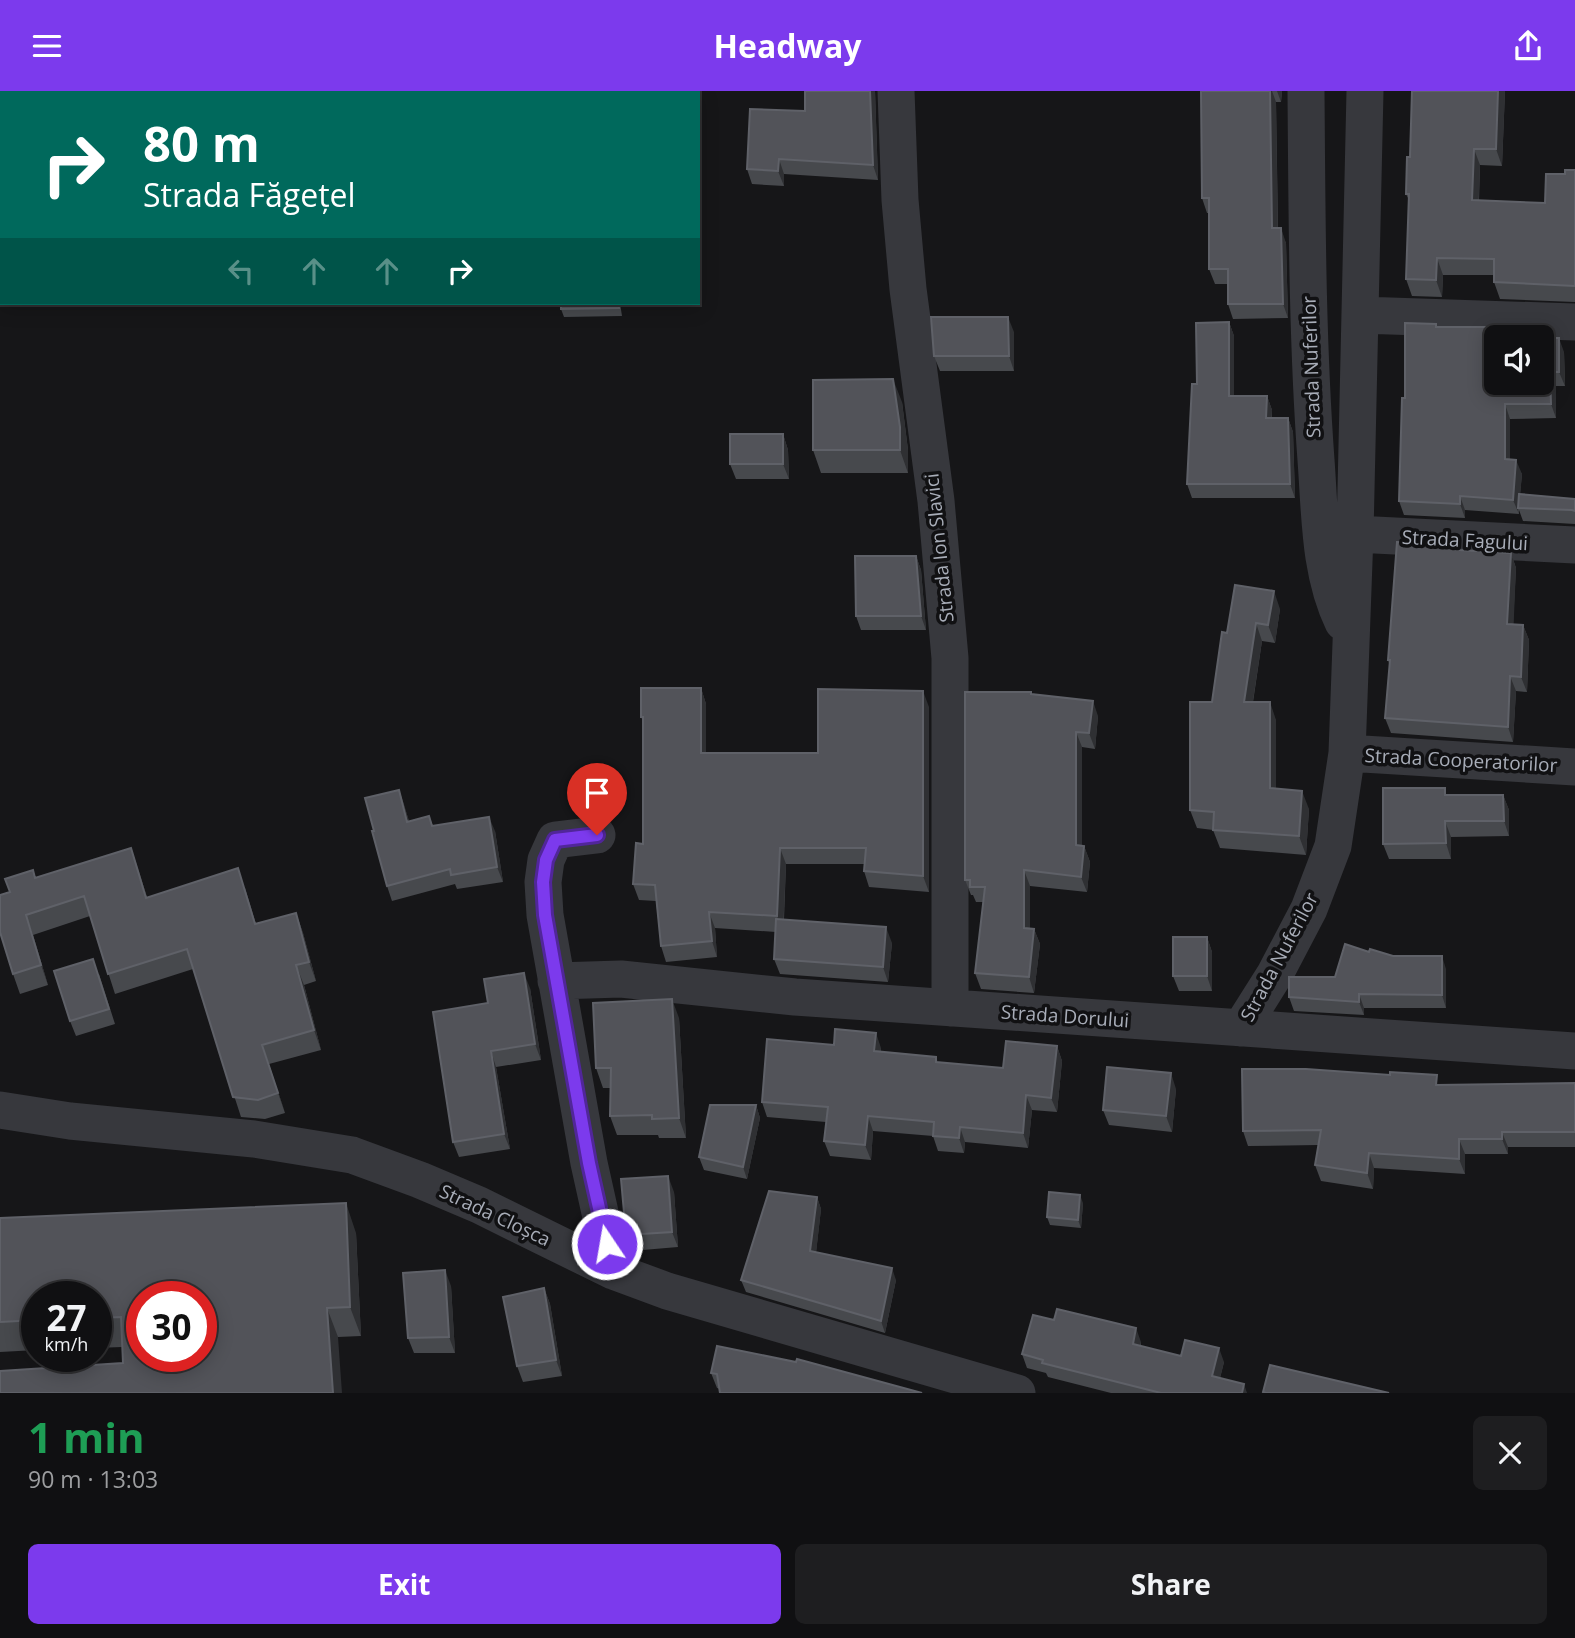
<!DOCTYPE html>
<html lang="en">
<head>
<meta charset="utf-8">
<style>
  :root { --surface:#101012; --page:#1e1e20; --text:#f1f3f6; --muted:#9c9d9f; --line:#303032; --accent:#7c3aed }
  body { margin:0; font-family:"Open Sans",sans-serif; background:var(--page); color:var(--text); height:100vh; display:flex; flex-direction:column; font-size:26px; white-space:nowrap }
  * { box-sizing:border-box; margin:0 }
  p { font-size:23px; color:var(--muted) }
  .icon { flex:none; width:38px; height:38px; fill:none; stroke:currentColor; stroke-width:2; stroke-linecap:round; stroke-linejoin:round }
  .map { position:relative; height:1302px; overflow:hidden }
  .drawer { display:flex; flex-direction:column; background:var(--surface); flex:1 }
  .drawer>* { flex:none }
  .banner { position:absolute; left:0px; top:0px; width:700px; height:214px; box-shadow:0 4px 18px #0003,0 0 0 2px var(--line); background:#00695c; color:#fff; overflow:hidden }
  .buttons { position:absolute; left:1484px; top:234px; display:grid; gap:14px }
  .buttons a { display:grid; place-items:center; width:70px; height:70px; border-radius:10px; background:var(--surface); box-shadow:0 4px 18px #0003,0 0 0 2px var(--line); font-size:35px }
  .speed { position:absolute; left:21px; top:1190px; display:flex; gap:14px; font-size:35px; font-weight:700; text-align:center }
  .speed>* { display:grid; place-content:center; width:91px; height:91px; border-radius:50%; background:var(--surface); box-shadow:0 4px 18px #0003,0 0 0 2px var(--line); line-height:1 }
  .speed small { font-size:18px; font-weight:400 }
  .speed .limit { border:10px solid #d22; background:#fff; color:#111 }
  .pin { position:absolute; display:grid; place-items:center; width:60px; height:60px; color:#fff; margin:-72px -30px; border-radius:50% 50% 50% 0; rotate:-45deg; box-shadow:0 0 7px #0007 }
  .pin .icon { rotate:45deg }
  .me { position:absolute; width:77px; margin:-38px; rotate:348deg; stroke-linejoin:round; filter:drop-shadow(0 0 5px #0008) }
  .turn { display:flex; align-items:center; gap:24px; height:147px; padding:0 28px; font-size:32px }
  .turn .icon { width:91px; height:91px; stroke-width:2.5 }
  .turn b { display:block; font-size:49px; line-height:60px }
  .lanes { display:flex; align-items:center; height:66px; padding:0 28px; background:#0003; justify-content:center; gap:35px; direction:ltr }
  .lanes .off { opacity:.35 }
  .round { display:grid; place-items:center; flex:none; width:74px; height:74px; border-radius:10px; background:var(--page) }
  .overview { display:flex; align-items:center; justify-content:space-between; height:119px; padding:0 28px }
  h1 { font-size:42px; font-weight:700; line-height:52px; color:#1e9e55 }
  .cta { display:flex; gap:14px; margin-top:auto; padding:14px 28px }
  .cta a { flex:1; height:80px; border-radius:10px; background:var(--accent); color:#fff; font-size:28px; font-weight:700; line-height:80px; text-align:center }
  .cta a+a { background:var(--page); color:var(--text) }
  header { display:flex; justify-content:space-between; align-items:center; height:91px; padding:0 28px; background:var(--accent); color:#fff; font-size:32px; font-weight:700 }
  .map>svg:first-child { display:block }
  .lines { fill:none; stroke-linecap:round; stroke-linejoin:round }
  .street { stroke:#37383d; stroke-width:37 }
  .wall { fill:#47494d }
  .shaded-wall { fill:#2f3033 }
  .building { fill:#525359; stroke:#5f6168; stroke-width:2; fill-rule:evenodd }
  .route-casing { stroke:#51269a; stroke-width:18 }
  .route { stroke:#7c3aed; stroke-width:12 }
  .labels { text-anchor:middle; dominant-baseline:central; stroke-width:7; stroke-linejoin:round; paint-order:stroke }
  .street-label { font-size:19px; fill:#a8adb8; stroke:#111113 }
</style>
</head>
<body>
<header><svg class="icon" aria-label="menu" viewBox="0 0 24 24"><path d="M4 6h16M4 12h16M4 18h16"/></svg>Headway<svg class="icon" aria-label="share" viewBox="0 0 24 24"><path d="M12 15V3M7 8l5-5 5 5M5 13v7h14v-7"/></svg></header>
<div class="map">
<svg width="1575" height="1302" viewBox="0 0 1575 1302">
  <rect width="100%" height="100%" fill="#161618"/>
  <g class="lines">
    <path class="street" d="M896 0 900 109 908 198 936 410 950 567V917
      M1306 0C1307 123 1307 246 1316 369 1320 422 1319 482 1343 531
      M1360 224 1575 231
      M1355 443 1575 454
      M1347 662 1575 676
      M597 744 555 749 546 769 543 791 545 824 589 1072 613 1180
      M556 890 621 888 795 906 1575 960
      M1241 937 1275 883 1309 818 1333 755 1347 662 1355 443 1365 0
      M0 1019 70 1030 254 1048 352 1064 420 1089 479 1114 613 1180 667 1200 1017 1302"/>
  </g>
  <path class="wall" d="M805 0H875L878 89 784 83V95L752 93 747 78 805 20Z
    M1201 0H1282L1281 11H1276L1278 137 1286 152 1288 227 1233 228 1228 213V193H1215L1209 178V122H1207L1202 107Z
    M1412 0H1505L1502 75 1480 74 1479 110 1545 112 1565 83 1575 79V211L1500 208 1494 191V184H1443L1442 206 1412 205 1406 188 1409 109 1406 103 1410 66Z
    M620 212 622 225 564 226 561 218Z
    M1229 231 1234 245V305H1267L1272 319V327H1288L1293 341 1295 407H1192L1187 393 1197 293Z
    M1437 236H1518L1522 247 1564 261 1565 295H1556V327L1510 328V368L1522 383 1520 403 1575 408V433L1523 430 1519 419V423L1465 419V427L1404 424 1399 410 1405 307Z
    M1014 241V280H940L934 265Z
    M902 311 908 359V382H821L813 359Z
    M783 343 788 359 789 388H736L730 373Z
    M1462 460 1511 462 1516 477 1513 533 1523 534 1529 549 1527 601 1516 600 1513 651 1391 642 1385 627 1390 575 1388 569Z
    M916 465 921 479 926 539H861L856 525Z
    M1280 518 1275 552 1262 550 1253 611 1276 629V698L1309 718 1306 764 1220 757 1213 739 1197 737 1190 719 1212 611 1227 542Z
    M701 597 706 613V662H818L929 616V801L869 796 864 780V773H786L784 828 892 852 888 891 780 883 774 868 776 841 715 837 717 866 666 871 661 855 656 810 639 809 633 793 643 753V630L641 626Z
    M1032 603 1098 625 1095 658 1082 656V755H1084L1090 771 1087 801 1030 795V837L1034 838 1040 853 1034 902 981 898 975 882 983 811H976L973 804H971L965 789Z
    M399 699 409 730 429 725 433 735 495 740 503 791 457 798 455 793 392 810 387 795 374 740Z
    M1448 704H1503L1509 719V745L1451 746V768H1389L1383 753Z
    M131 757 147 806 245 797 256 833 296 822 303 842 316 890 304 894 321 959 269 973 285 1022 265 1028 241 1026 193 878 115 903 90 825 33 844 48 894 20 903 13 883 10 801 36 787Z
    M1207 846 1212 861V900H1179L1173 885Z
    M1369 861 1446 878V917H1364V924L1294 920 1289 906 1335 886Z
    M99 883 115 933 76 945 70 930Z
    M530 897 541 969 496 976 510 1058 459 1066 453 1051 488 912Z
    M679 927 686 1047H659L658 1044H617L610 1025V997H603L596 977Z
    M834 954 881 957V961L936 966 938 972 1003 977 1057 955 1062 970 1057 1021 1032 1019 1028 1057 965 1051 964 1062 938 1060 933 1045 873 1040 871 1069 830 1065 824 1050 826 1031 767 1026 762 1011Z
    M1575 992V1056H1508V1063H1465V1083L1374 1077 1373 1098 1321 1090 1315 1074 1318 1054 1248 1055 1243 1040 1440 994Z
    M1176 998 1172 1041 1109 1034 1103 1019Z
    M756 1014 760 1027 747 1088 704 1079 699 1066Z
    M674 1101 678 1156 631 1160 626 1144Z
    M817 1106 821 1118 816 1161 896 1189 885 1242 746 1201 741 1189Z
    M1083 1112 1081 1137 1050 1134 1047 1126Z
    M0 1127 356 1142 361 1245 338 1246 123 1272 122 1256 96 1257V1206H37V1259L0 1261Z
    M451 1195 455 1262H414L408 1247Z
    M544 1197 550 1213 562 1285 523 1291 517 1275Z
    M1141 1251V1255L1181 1265 1224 1271 1220 1287 1247 1302H1111L1048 1286 1046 1282 1027 1277 1022 1263Z
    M711 1282 922 1302 720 1298 717 1297Z"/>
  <path class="shaded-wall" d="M870 0H875L878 89 873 74Z
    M1270 0H1272L1276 11 1278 152 1272 137Z
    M1277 0H1282L1281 11Z
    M1498 0H1505L1502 75 1496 58Z
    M1474 58 1480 74 1478 126 1472 109Z
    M779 68 784 83V95L778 80Z
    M1281 137 1286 152 1288 227 1283 213Z
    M1437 167 1443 184 1442 206 1436 189Z
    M1008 226 1014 241V280L1009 265Z
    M1229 231 1234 245V319L1229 305Z
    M1559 247 1564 261 1565 295 1559 281Z
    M1550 281 1556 295V327L1551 313Z
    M893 288 902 311 908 359V382L900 359Z
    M1267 305 1272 319 1271 340 1266 327Z
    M1505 313 1510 328V382L1505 368Z
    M1288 327 1293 341 1295 407 1290 393Z
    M783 343 788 359 789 388 783 373Z
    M1516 369 1522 383 1519 417H1518L1519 423 1513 409Z
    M1460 405 1465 419V427L1460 413Z
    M1511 462 1516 477 1513 548 1507 533Z
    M916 465 921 479 926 539 921 525Z
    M1274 500 1280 518 1275 552 1268 534Z
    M1256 532 1262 550 1250 629 1244 611Z
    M1523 534 1529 549 1527 601 1521 586Z
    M1510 585 1516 600 1513 651 1508 636Z
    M701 597 706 613V678L701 662Z
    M923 600 929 616V801L923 785Z
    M1093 610 1098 625 1095 658 1089 642Z
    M1270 611 1276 629V716L1270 697Z
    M1076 641 1082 656V770L1076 754Z
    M399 699 404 713 413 745 407 731Z
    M1302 700 1309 718 1306 764 1299 745Z
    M1503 704 1509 719V745L1504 730Z
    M489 726 495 740 503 791 497 776Z
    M1445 730 1451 746V768L1446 752Z
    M1084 755 1090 771 1087 801 1081 786Z
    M131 757 138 777 153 826 146 807Z
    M780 757 786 773 783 841 777 825Z
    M1024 779 1030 795V852L1024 837Z
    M709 821 715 837 717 866 712 850Z
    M296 822 303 842 316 890 309 871Z
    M26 824 33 844 48 894 41 874Z
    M886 836 892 852 888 891 883 876Z
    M1034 838 1040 853 1034 902 1029 886Z
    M1207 846 1212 861V900L1207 885Z
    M1442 865 1446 878V917L1442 904Z
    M296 874 304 894 321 959 314 939Z
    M524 882 530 897 541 969 535 953Z
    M1359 903 1364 917V924L1359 911Z
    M672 908 679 927 686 1047 679 1027Z
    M876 942 881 957 879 975 874 960Z
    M262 954 269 973 285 1022 278 1002Z
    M1057 955 1062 970 1057 1021 1051 1007Z
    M491 960 496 976 510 1058 504 1043Z
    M1171 982 1176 998 1172 1041 1166 1025Z
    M1026 1004 1032 1019 1028 1057 1023 1042Z
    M756 1014 760 1027 747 1088 743 1076Z
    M868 1025 873 1040 871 1069 865 1054Z
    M960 1036 965 1051 964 1062 959 1047Z
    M1502 1041 1508 1056V1063L1502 1048Z
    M1459 1048 1465 1063V1083L1459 1068Z
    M1369 1062 1374 1077 1373 1098 1367 1082Z
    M668 1085 674 1101 678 1156 672 1141Z
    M1080 1104 1083 1112 1081 1137 1078 1129Z
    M817 1106 821 1118 815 1172 810 1160Z
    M346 1112 356 1142 361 1245 350 1216Z
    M892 1177 896 1189 885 1242 881 1230Z
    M445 1179 451 1195 455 1262 449 1246Z
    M544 1197 550 1213 562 1285 556 1269Z
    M327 1217 338 1246 342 1302H333Z
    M1136 1237 1141 1251 1138 1267 1133 1253Z
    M1219 1257 1224 1271 1217 1299 1212 1285Z
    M1244 1293 1247 1302H1242Z"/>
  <path class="building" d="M805 0H870L873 74 779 68 778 80 747 78 750 18 805 20Z
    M1201 0H1270L1272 137H1281L1283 213H1228V178H1209V107H1202Z
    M1412 0H1498L1496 58H1474L1472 109 1545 112 1546 83H1565V79H1575V195L1494 191V168L1437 167 1436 189 1406 188 1409 103H1406L1407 66H1410Z
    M561 212H618L619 217 561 218Z
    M931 226H1008L1009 265H934Z
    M1229 231V305H1267L1266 327H1288L1290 393H1187L1192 293H1197L1196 232Z
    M1405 232 1436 233V236H1518V247H1496V292H1542V247H1559V281H1550L1551 313H1505V368L1516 369 1513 409 1460 405V413L1399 410 1402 307H1405Z
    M893 288 900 336V359H813V289Z
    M730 343H783V373H730Z
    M1519 403 1575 408V420L1572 419 1518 417Z
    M1397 451 1460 454V459L1511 462 1507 533 1523 534 1521 586 1510 585 1508 636 1385 627 1390 569H1388Z
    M855 465H916L921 525H856Z
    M1235 494 1274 500 1268 534 1256 532 1244 611H1270V697L1302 700 1299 745 1213 739 1214 721 1190 719V611H1212L1222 541 1227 542Z
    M641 597H701V662H818V598L923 600V785L864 780 866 757H780L777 825 709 821 712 850 661 855 655 794 633 793 636 752 643 753V626H641Z
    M965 601H1031V603L1093 610 1089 642 1076 641V754L1084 755 1081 786 1024 779V837L1034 838 1029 886 975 882 985 796H970V789H965Z
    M1383 697H1445V704H1503L1504 730H1445L1446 752 1383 753Z
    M399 699 407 731 429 725 432 735 489 726 497 776 451 784 450 778 387 795 372 740H374L365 707Z
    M131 757 146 807 238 777 255 833 296 822 309 871 296 874 314 939 262 954 278 1002 258 1009 233 1006 187 858 108 883 84 805 26 824 41 874 13 883 0 841V804L10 801 5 788 33 779 35 787Z
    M776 828 886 836 883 876 774 868Z
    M1173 846H1207V885H1173Z
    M1345 853 1369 861 1370 858 1393 865H1442V904L1359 903V911L1289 906V886H1335Z
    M93 868 109 918 70 930 54 880Z
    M524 882 535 953 491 960 504 1043 453 1051 433 921 488 912 484 888Z
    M672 908 679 1027 652 1028V1024L610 1025 611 977H596L593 912Z
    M835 938 876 942 874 960 936 966V971L1003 977 1006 950 1057 955 1051 1007 1026 1004 1023 1042 960 1036 959 1047 933 1045 934 1031 868 1025 865 1054 824 1050 828 1016 762 1011 767 948 834 954Z
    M1107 976 1171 982 1166 1025 1103 1019Z
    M1242 978H1306L1390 984V981L1437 984 1436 994 1575 992V1041H1502V1048H1459V1068L1369 1062 1367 1082 1315 1074 1321 1039 1243 1040Z
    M710 1014H756L743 1076 699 1066Z
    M668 1085 672 1141 626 1144 621 1088Z
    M769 1100 817 1106 810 1160 892 1177 881 1230 741 1189Z
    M1049 1101 1080 1104 1078 1129 1047 1126Z
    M346 1112 350 1216 327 1217 333 1302H0V1280L123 1272 121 1226 96 1227V1206H37V1229L0 1231V1127ZM142 1206H201V1265H142Z
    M445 1179 449 1246 408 1247 403 1182Z
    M544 1197 556 1269 517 1275 503 1206Z
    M1057 1218 1136 1237 1133 1253 1181 1265 1185 1249 1219 1257 1212 1285 1244 1293 1242 1302H1161L1042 1272 1043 1269 1022 1263 1033 1224 1054 1229Z
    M717 1255 796 1271 797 1268 922 1302H720L717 1283 711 1282Z
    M1270 1274 1389 1302H1266L1263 1301Z"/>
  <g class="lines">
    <defs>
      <path id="route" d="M597 744 555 749 546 769 543 791 545 824 589 1072 607 1153"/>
    </defs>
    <use href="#route" class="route-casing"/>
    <use href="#route" class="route"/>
  </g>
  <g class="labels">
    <g class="street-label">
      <text transform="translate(1311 276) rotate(-92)">Strada Nuferilor</text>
      <text transform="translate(1465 449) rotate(3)">Strada Fagului</text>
      <text transform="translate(939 457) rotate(-96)">Strada Ion Slavici</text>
      <text transform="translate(1461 669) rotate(3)">Strada Cooperatorilor</text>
      <text transform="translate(1279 866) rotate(-62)">Strada Nuferilor</text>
      <text transform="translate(1065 925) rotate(4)">Strada Dorului</text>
      <text transform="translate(495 1124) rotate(25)">Strada Cloșca</text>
    </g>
  </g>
</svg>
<div class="buttons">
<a><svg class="icon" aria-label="sound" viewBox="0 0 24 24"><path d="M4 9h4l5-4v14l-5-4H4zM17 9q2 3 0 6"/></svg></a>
</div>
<div class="speed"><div>27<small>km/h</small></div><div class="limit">30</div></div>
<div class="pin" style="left:597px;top:744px;background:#d93025"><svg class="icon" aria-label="arrive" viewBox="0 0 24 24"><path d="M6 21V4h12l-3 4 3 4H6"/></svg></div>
<svg class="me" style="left:607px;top:1153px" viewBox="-20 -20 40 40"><circle r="17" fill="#7c3aed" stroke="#fff" stroke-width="3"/><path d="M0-11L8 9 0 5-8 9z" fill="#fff"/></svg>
<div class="banner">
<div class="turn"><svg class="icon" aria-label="right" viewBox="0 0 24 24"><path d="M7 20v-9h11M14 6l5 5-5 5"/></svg><div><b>80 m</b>Strada Făgețel</div></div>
<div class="lanes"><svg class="icon off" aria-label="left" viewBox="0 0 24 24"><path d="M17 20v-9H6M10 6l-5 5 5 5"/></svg><svg class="icon off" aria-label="ahead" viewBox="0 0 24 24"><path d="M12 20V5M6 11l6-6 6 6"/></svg><svg class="icon off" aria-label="ahead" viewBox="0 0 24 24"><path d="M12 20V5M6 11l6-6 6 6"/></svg><svg class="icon" aria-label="right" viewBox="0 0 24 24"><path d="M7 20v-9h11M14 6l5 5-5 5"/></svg></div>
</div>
</div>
<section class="drawer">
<div class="overview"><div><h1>1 min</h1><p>90 m · 13:03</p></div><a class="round"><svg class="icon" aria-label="close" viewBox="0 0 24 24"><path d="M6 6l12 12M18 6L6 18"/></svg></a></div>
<div class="cta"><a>Exit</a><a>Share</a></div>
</section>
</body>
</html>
